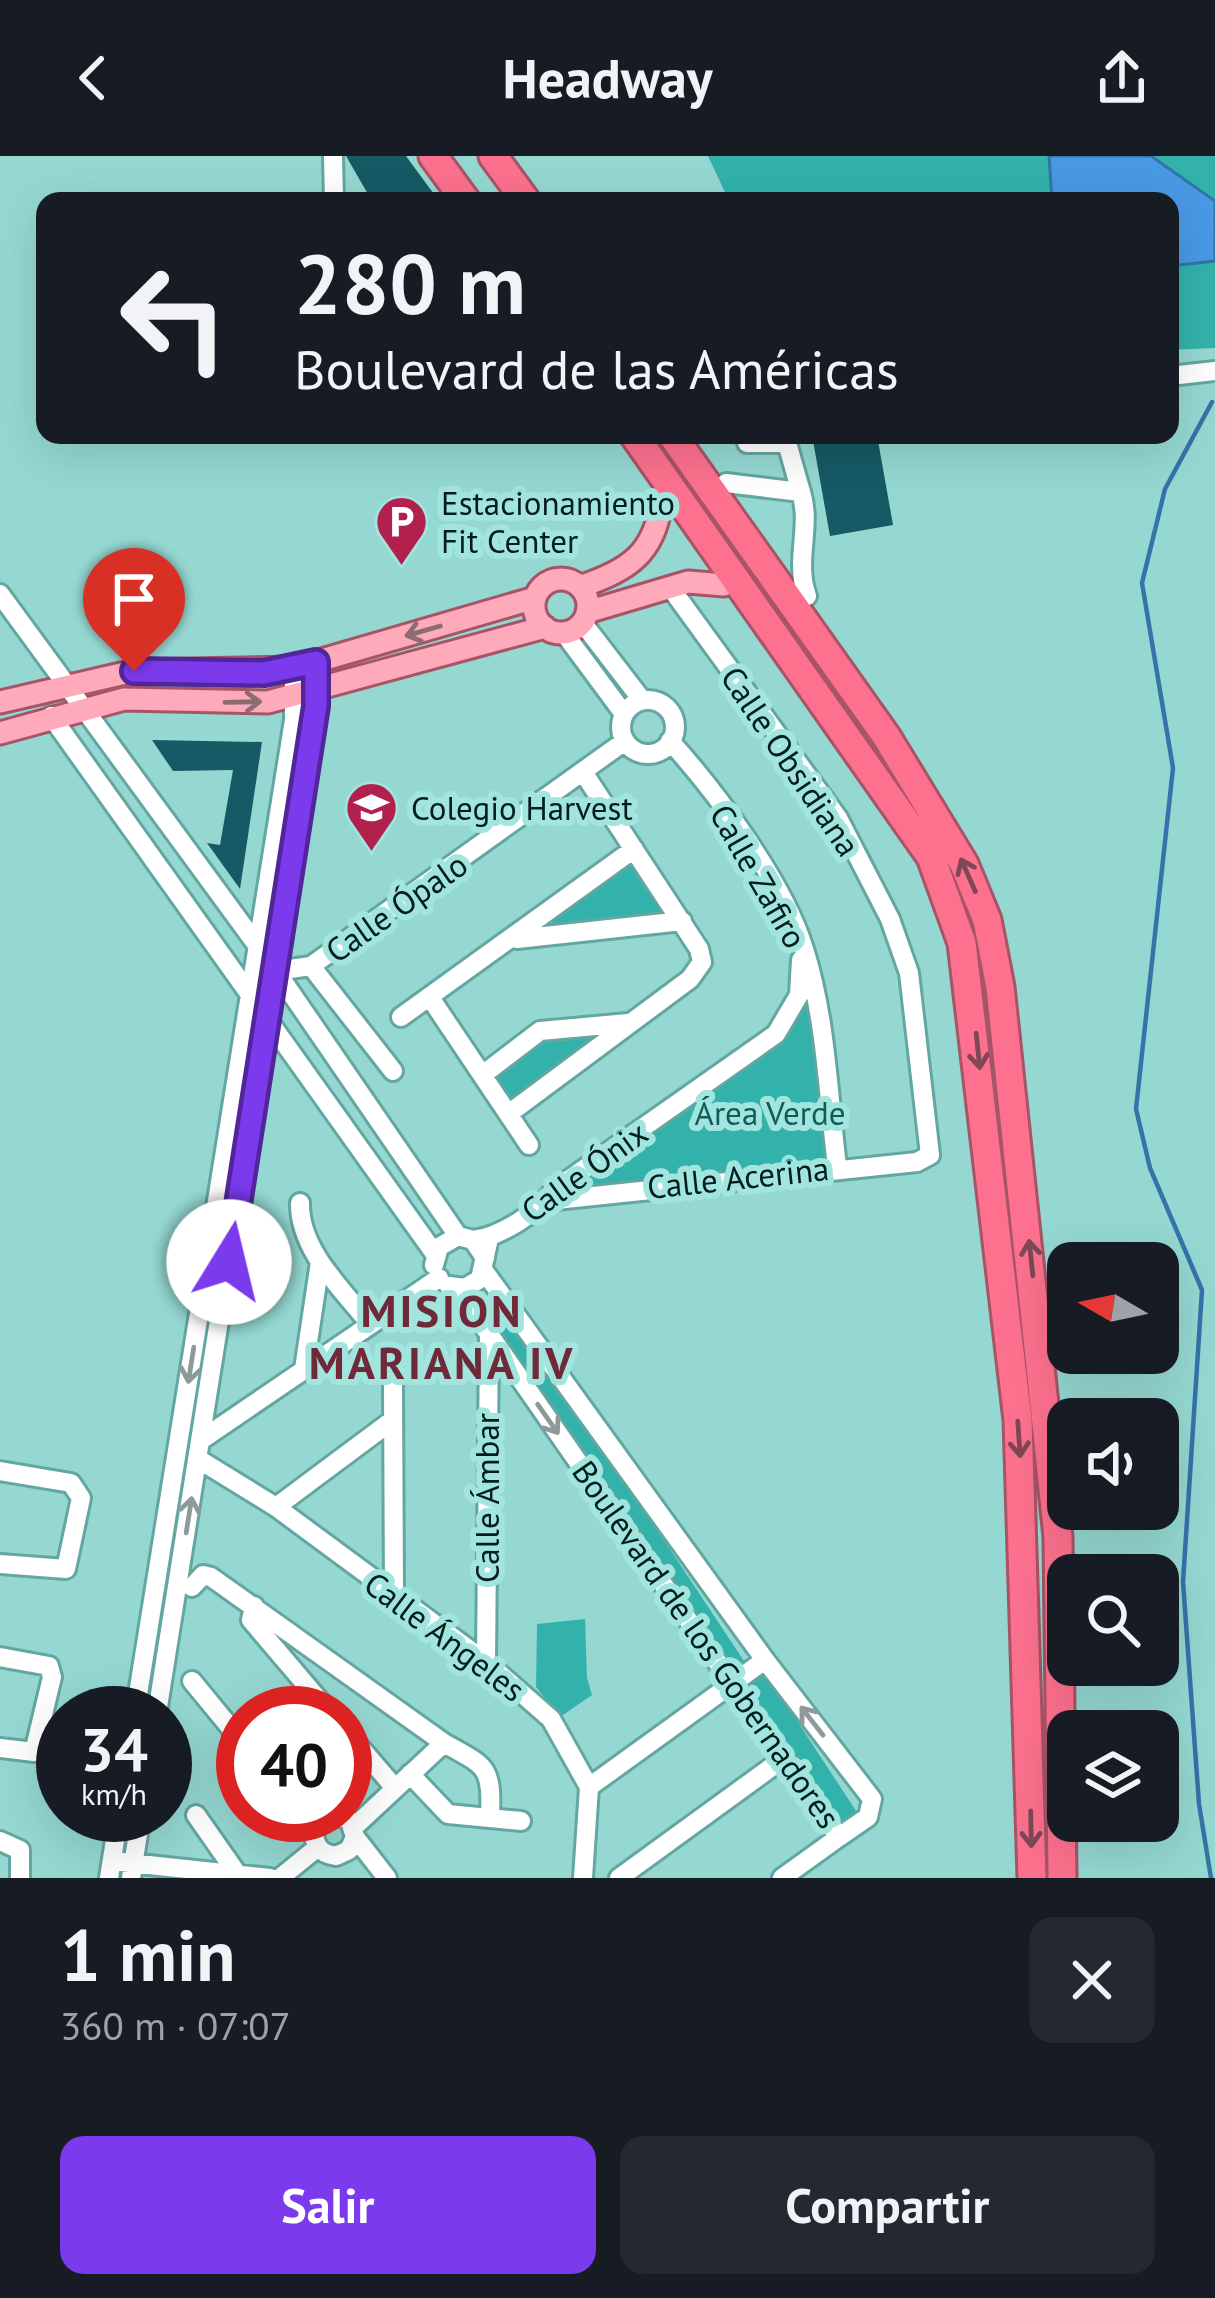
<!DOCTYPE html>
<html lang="es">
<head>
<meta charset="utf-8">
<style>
  :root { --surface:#171b24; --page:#242831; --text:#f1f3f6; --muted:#9ea1a6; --accent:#7c3aed }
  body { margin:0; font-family:"PT Sans",sans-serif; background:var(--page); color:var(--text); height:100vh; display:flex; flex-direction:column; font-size:45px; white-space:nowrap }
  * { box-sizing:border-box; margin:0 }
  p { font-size:39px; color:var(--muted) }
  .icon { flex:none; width:66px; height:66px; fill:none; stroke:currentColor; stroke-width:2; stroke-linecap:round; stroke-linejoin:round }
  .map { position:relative; height:1722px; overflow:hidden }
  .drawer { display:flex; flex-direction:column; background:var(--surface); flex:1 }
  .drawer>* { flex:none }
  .top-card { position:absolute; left:36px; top:36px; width:1143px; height:252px; border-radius:24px; box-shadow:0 12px 48px #0002; background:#171b24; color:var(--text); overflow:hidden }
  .needle { width:78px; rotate:279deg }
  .tools { position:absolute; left:1047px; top:1086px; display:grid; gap:24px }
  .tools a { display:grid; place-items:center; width:132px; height:132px; border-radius:24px; background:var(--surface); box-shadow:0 12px 48px #0002; font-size:60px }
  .speed { position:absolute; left:36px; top:1530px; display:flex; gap:24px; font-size:60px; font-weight:700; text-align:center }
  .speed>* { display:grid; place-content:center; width:156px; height:156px; border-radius:50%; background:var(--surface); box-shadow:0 12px 48px #0002; line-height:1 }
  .speed small { font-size:30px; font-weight:400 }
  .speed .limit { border:18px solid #d22; background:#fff; color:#111 }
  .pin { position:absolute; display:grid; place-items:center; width:102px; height:102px; color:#fff; margin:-123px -51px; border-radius:50% 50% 50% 0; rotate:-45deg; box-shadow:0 0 12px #0007 }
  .pin .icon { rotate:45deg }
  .me { position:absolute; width:132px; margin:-66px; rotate:9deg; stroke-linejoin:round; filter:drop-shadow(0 0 9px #0008) }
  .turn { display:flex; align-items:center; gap:42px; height:252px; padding:0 60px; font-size:54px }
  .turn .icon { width:156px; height:156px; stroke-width:2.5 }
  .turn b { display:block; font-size:84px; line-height:102px }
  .round { display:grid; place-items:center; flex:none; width:126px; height:126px; border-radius:24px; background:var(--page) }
  .summary { display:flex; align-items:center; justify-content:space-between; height:204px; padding:0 60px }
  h1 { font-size:72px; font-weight:700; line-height:90px }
  .action { display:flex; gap:24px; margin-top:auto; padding:24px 60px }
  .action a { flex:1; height:138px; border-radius:24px; background:var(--accent); color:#fff; font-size:48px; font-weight:700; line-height:138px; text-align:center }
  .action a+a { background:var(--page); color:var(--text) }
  header { display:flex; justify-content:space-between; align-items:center; height:156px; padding:0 60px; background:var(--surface); font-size:54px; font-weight:700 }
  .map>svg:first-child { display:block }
  .green { fill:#32b2ab }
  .water { fill:#4999e5; stroke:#3474a9; stroke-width:3 }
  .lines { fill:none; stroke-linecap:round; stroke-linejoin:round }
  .stream { stroke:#3474a9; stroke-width:4.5 }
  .building { fill:#155a65 }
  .minor-casing { stroke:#64a6a1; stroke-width:24 }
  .major-casing { stroke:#a65466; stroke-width:27 }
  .highway-casing { stroke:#a65466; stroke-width:33 }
  .minor { stroke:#fff; stroke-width:18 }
  .major { stroke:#feaabb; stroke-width:21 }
  .highway { stroke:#fd718e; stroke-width:27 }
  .oneway { stroke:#8d6b73 }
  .oneway2 { stroke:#804855 }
  .oneway3 { stroke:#8e9a99 }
  .route-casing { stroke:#51269a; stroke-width:30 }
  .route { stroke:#7c3aed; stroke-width:21 }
  .labels { text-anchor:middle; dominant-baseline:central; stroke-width:12; stroke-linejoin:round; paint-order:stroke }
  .poi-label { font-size:33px; fill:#031e1c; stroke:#a2e5df; text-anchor:start }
  .street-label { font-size:33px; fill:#031e1c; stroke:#a2e5df }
  .park-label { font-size:33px; fill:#135b57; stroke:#a2e5df }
  .district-label { font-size:45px; font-weight:bold; letter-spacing:3px; fill:#6f2939; stroke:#a2e5df }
</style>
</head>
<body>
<header><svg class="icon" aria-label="back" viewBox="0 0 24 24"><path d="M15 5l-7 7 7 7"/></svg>Headway<svg class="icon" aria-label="share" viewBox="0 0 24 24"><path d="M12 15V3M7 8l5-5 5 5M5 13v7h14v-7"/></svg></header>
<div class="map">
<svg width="1215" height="1722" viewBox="0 0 1215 1722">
  <rect width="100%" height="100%" fill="#95d8d2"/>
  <path class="green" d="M708 0H1215V192L1170 194V45H729Z
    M632 706 665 760 530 775Z
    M807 822 835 1008 587 1031 584 1022 762 889Z
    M601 881 508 945 494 921 539 887Z
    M496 1131 750 1514 732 1526 476 1144Z
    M585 1463 587 1522 592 1539 560 1561 536 1531 537 1468Z
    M761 1510 864 1667 847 1676 744 1523Z"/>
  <path class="water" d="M1049 0H1151L1215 45V105L1170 110V45H1052Z"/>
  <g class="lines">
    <path class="stream" d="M1211 1722 1199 1648 1183 1426 1202 1134 1150 1012 1136 953 1173 612 1142 427 1165 333 1212 246"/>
  </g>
  <path class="building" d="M346 0H406L439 45H372Z
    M812 279H877L893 369 830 380Z
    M152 584 262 586 240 733 207 687 220 689 233 614 173 615Z"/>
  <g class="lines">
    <defs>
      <path id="minor" d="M333 0 334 45
        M1170 220 1215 215
        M747 287H787L801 336
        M726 327 801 336C812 371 794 405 807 440
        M0 438 276 815 458 1080
        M582 466 642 544
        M564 477 624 558
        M621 571a27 27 0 1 1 54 0a27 27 0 1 1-54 0Z
        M51 560 435 1098
        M670 585C717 637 783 726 804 793 826 862 828 938 837 1010
        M517 783 682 765
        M311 810 393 915
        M276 815 311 810 625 585
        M431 843 529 989
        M401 861 634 693
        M485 917 540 875 628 867
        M511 956 690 823 702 806 699 793 585 619
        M546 1045 917 1006 930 999 909 817 890 763 838 662 670 431
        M300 1047C299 1094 343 1134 370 1168
        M473 1084C500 1081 539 1056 554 1034L776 878 799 839 801 804
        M434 1109 439 1091 458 1080 473 1084 485 1102
        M449 1130 465 1132 480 1123 489 1082
        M457 1132 839 1681 868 1661 872 1643 765 1504 484 1115
        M304 1213 320 1106
        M393 1230 394 1441
        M201 1284 439 1122
        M198 1303 276 1351 486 1506 551 1563 589 1631 583 1722
        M0 1315 71 1327 81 1342 66 1413 0 1408
        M276 1351 390 1266
        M192 1431 203 1419 211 1421 444 1587C487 1611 492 1610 490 1661
        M254 1450 251 1464 330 1557
        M0 1501 49 1510 52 1521 34 1596 0 1592
        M486 1506 489 1178
        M192 1525 243 1587
        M135 1557 294 564V512
        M157 1557 316 551V506
        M345 1574 395 1632
        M410 1618 448 1658 521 1665
        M589 1631 765 1504
        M196 1659 238 1719
        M330 1659 315 1672C312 1688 320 1698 336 1700L349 1694 355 1681 350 1665 338 1659
        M353 1672 444 1587
        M355 1681 387 1722
        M0 1685 20 1694V1722
        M112 1705 270 1722
        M109 1722 119 1659
        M131 1722 141 1659
        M280 1722 318 1691
        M619 1722 784 1602
        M782 1722 839 1681"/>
      <path id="major" d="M534 450a27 27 0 1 1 54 0a27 27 0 1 1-54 0Z
        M580 431C630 413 655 398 662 342
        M587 456 688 426 724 429
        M0 546 134 515 294 512 535 442
        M0 577 124 543 268 546 545 471"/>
      <path id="highway" d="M433 0 466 45
        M493 0 526 45
        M634 279 931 701 962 787 1018 1264 1032 1722
        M672 279 886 580 964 708 987 764 1000 831 1058 1381 1062 1722"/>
    </defs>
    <use href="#minor" class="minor-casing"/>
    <use href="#major" class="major-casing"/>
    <use href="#highway" class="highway-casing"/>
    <use href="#minor" class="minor"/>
    <use href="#major" class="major"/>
    <use href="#highway" class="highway"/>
  </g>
  <defs><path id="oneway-shaft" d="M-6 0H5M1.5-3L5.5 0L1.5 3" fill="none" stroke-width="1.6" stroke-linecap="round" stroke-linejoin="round" transform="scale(3)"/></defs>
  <g class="oneway">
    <use href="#oneway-shaft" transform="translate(423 475) rotate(164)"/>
    <use href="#oneway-shaft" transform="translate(243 546) rotate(-1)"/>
  </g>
  <g class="oneway2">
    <use href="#oneway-shaft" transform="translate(968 719) rotate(-114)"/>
    <use href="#oneway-shaft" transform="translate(978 895) rotate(84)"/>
    <use href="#oneway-shaft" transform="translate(1031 1102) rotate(-96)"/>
    <use href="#oneway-shaft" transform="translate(1019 1283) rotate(86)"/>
    <use href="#oneway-shaft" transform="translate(1031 1673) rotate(89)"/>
  </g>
  <g class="oneway3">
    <use href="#oneway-shaft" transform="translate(191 1209) rotate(99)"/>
    <use href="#oneway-shaft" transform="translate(548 1263) rotate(55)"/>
    <use href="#oneway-shaft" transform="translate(189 1359) rotate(-81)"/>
    <use href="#oneway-shaft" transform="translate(812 1565) rotate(-128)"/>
  </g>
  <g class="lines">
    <defs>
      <path id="route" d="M134 515 264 517 316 506V550L229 1106"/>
    </defs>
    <use href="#route" class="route-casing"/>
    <use href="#route" class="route"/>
  </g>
  <defs>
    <symbol id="parking-pin" viewBox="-11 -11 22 30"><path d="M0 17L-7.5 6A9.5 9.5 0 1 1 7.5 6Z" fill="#b2214d" stroke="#a2e5df"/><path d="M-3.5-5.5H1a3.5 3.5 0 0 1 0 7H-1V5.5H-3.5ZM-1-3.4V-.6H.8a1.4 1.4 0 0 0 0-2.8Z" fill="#fff"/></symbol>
    <symbol id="university-pin" viewBox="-11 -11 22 30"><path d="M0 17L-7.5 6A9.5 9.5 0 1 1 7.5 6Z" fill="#b2214d" stroke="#a2e5df"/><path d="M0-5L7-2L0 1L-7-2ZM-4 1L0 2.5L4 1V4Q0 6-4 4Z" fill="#fff"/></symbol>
  </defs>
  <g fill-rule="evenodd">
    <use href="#parking-pin" x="372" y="336" width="59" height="81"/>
    <use href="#university-pin" x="342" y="622" width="59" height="81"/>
  </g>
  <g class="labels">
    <g class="poi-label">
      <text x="441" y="346">Estacionamiento<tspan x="441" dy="38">Fit Center</tspan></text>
      <text x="411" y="651">Colegio Harvest</text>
    </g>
    <g class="street-label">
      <text transform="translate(791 605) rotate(56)">Calle Obsidiana</text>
      <text transform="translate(759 720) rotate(60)">Calle Zafiro</text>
      <text transform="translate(396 751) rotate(-35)">Calle Ópalo</text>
      <text transform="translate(584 1015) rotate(-36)">Calle Ónix</text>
      <text transform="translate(738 1021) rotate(-6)">Calle Acerina</text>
      <text transform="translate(486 1342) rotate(-90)">Calle Ámbar</text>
      <text transform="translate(445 1480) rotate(37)">Calle Ángeles</text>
      <text transform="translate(707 1488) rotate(55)">Boulevard de los Gobernadores</text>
    </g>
    <g class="park-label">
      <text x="770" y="956">Área Verde</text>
    </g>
    <g class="district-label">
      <text x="442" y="1154">MISION<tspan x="442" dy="52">MARIANA IV</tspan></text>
    </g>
  </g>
</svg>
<div class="tools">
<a><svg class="needle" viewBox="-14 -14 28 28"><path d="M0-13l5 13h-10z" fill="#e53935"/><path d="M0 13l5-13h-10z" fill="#9ea1a6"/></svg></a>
<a><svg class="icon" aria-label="sound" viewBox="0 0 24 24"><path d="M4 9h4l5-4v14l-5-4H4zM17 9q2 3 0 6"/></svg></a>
<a><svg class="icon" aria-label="search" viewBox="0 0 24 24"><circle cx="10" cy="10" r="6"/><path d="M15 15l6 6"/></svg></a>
<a><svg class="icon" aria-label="layers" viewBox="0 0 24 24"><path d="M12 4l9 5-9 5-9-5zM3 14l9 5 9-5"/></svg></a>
</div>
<div class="speed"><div>34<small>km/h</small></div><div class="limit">40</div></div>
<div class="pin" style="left:134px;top:515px;background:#d93025"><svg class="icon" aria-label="arrive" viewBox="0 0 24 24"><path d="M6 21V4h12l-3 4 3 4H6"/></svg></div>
<svg class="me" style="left:229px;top:1106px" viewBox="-20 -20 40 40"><circle r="19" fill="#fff"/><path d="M0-13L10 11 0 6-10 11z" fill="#7c3aed"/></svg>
<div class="top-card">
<div class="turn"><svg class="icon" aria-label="left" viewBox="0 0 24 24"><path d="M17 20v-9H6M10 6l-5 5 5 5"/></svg><div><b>280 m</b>Boulevard de las Américas</div></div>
</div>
</div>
<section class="drawer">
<div class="summary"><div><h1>1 min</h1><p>360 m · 07:07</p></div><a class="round"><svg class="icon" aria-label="close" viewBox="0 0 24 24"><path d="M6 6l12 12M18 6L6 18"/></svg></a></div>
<div class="action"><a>Salir</a><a>Compartir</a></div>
</section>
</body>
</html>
